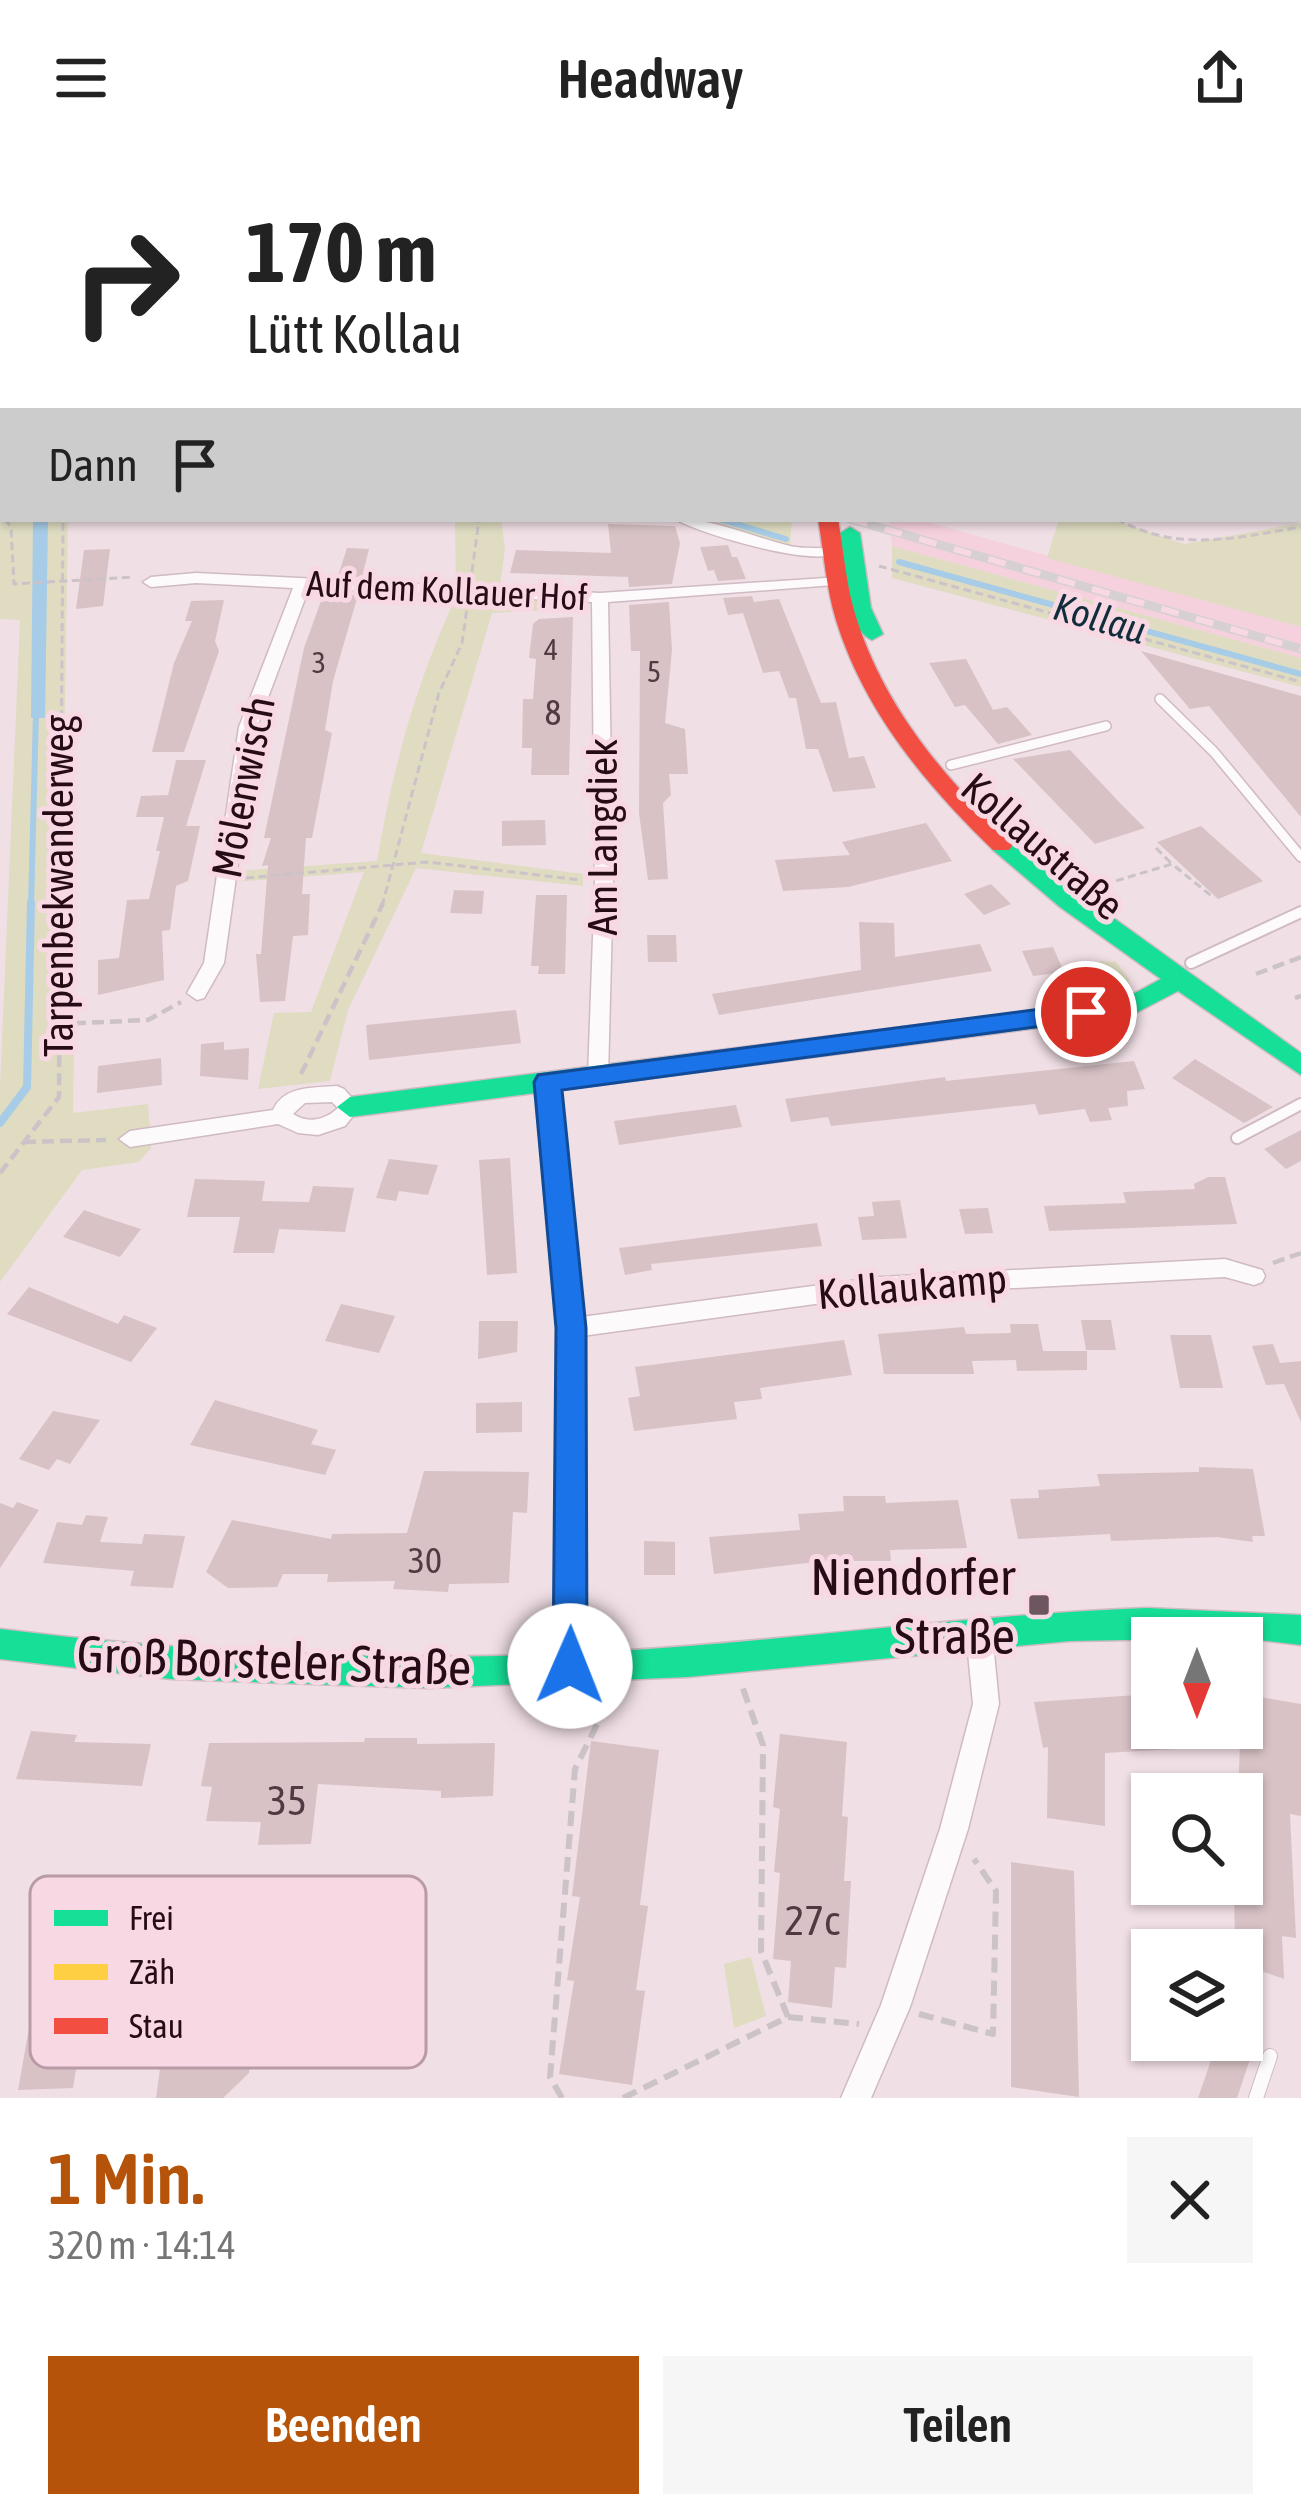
<!DOCTYPE html>
<html lang="de">
<head>
<meta charset="utf-8">
<style>
  :root { --surface:#fff; --page:#f6f6f6; --text:#222; --muted:#767676; --accent:#b45309 }
  body { margin:0; font-family:"Asap Condensed",sans-serif; background:var(--page); color:var(--text); height:100vh; display:flex; flex-direction:column; font-size:45px; white-space:nowrap }
  * { box-sizing:border-box; margin:0 }
  p { font-size:39px; color:var(--muted) }
  .icon { flex:none; width:66px; height:66px; fill:none; stroke:currentColor; stroke-width:2; stroke-linecap:round; stroke-linejoin:round }
  .map { position:relative; height:1942px; overflow:hidden }
  .side { display:flex; flex-direction:column; background:var(--surface); flex:1 }
  .side>* { flex:none }
  .top-card { position:absolute; left:0px; top:0px; width:1302px; height:366px; box-shadow:0 3px 9px #0004; background:#fff; color:var(--text); overflow:hidden }
  .needle { width:78px; rotate:180deg }
  .buttons { position:absolute; left:1131px; top:1461px; display:grid; gap:24px }
  .buttons a { display:grid; place-items:center; width:132px; height:132px; border-radius:0px; background:var(--surface); box-shadow:0 3px 9px #0004; font-size:60px }
  .pin { position:absolute; display:grid; place-items:center; width:102px; height:102px; color:#fff; margin:-51px; border:6px solid #fff; border-radius:50%; box-shadow:0 3px 12px #0007 }
  .me { position:absolute; width:132px; margin:-66px; rotate:1deg; stroke-linejoin:round; filter:drop-shadow(0 0 9px #0008) }
  .turn { display:flex; align-items:center; gap:42px; height:252px; padding:0 48px; font-size:54px }
  .turn .icon { width:156px; height:156px; stroke-width:2.5 }
  .turn b { display:block; font-size:84px; line-height:102px }
  .then { display:flex; align-items:center; height:114px; padding:0 48px; background:#0003; gap:24px; font-size:45px }
  .round { display:grid; place-items:center; flex:none; width:126px; height:126px; border-radius:0px; background:var(--page) }
  .headline { display:flex; align-items:center; justify-content:space-between; height:204px; padding:0 48px }
  h1 { font-size:72px; font-weight:600; line-height:90px; color:var(--accent) }
  .cta { display:flex; gap:24px; margin-top:auto; padding:24px 48px }
  .cta a { flex:1; height:138px; border-radius:0px; background:var(--accent); color:#fff; font-size:48px; font-weight:600; line-height:138px; text-align:center }
  .cta a+a { background:var(--page); color:var(--text) }
  header { display:flex; justify-content:space-between; align-items:center; height:156px; padding:0 48px; background:var(--surface); font-size:54px; font-weight:600 }
  .map>svg:first-child { display:block }
  .built { fill:#f5d1de }
  .green { fill:#dfdcc2 }
  .water { fill:#a7cce7 }
  .lines { fill:none; stroke-linecap:round; stroke-linejoin:round }
  .stream-far2 { stroke:#a7cce7; stroke-width:4.5 }
  .stream-far1 { stroke:#a7cce7; stroke-width:6 }
  .stream { stroke:#a7cce7; stroke-width:8 }
  .building { fill:#d8c2c6 }
  .lane-far2-casing { stroke:#d0bac3; stroke-width:12 }
  .lane-far1-casing { stroke:#d0bac3; stroke-width:14 }
  .lane-casing { stroke:#d0bac3; stroke-width:16 }
  .street-casing { stroke:#d0bac3; stroke-width:3 }
  .fast-casing { stroke:#d0bac3; stroke-width:3 }
  .slow-casing { stroke:#d0bac3; stroke-width:3 }
  .jam-casing { stroke:#d0bac3; stroke-width:3 }
  .path-far2 { stroke:#cbc3c7; stroke-width:3; stroke-dasharray:8 4.5; stroke-linecap:butt }
  .path-far1 { stroke:#cbc3c7; stroke-width:4.5; stroke-dasharray:12 6; stroke-linecap:butt }
  .path { stroke:#cbc3c7; stroke-width:6; stroke-dasharray:15 8; stroke-linecap:butt }
  .lane-far2 { stroke:#fdfafb; stroke-width:9 }
  .lane-far1 { stroke:#fdfafb; stroke-width:10 }
  .lane { stroke:#fdfafb; stroke-width:14 }
  .street { fill:#fdfafb; fill-rule:evenodd }
  .fast { fill:#16e098; fill-rule:evenodd }
  .slow { fill:#ffcf43; fill-rule:evenodd }
  .jam { fill:#f24e42; fill-rule:evenodd }
  .rail-casing { stroke:#d6d0d2; stroke-width:9 }
  .rail { stroke:#f7d8e3; stroke-width:6; stroke-dasharray:18; stroke-linecap:butt }
  .route { fill:#1a73e8; stroke:#114b97; stroke-width:3 }
  .poi-dot { fill:#6d565f; stroke:#f7d8e3; stroke-width:4.5 }
  .labels { text-anchor:middle; dominant-baseline:central; stroke-width:10; stroke-linejoin:round; paint-order:stroke }
  .far-number-label { font-size:30px; fill:#523a43 }
  .far-street-label { font-size:36px; fill:#260c17; stroke:#f7d8e3 }
  .number-label { font-size:36px; fill:#523a43 }
  .far-water-label { font-size:39px; font-style:italic; fill:#112d3c; stroke:#f7d8e3 }
  .street-label { font-size:42px; fill:#260c17; stroke:#f7d8e3 }
  .near-number-label { font-size:42px; fill:#523a43 }
  .near-poi-label { font-size:51px; fill:#260c17; stroke:#f7d8e3; text-anchor:end }
  .near-street-label { font-size:51px; fill:#260c17; stroke:#f7d8e3 }
  .key { fill:#f7d8e3; stroke:#b89ba6; stroke-width:3 }
  .key-label { font-size:33px; fill:#260c17 }
</style>
</head>
<body>
<header><svg class="icon" aria-label="menu" viewBox="0 0 24 24"><path d="M4 6h16M4 12h16M4 18h16"/></svg>Headway<svg class="icon" aria-label="share" viewBox="0 0 24 24"><path d="M12 15V3M7 8l5-5 5 5M5 13v7h14v-7"/></svg></header>
<div class="map">
<svg width="1301" height="1942" viewBox="0 0 1301 1942">
  <rect width="100%" height="100%" fill="#f0dfe5"/>
  <path class="built" d="M24 0H489L485 3Z
    M889 363H917L1301 471V502L892 390Z"/>
  <path class="green" d="M0 311 3 363H68L60 850 74 874 73 957 148 948 151 992 139 1006 82 1014 0 1126V931L20 464 0 463Z
    M455 363H501L505 393 500 429 456 427Z
    M691 363H792L790 392Z
    M1059 363H1111L1184 388 1301 367V471L1047 402Z
    M892 390 1301 502V531L892 422Z
    M457 439 575 445 590 452 492 457 421 697 583 718V730L416 712 348 854 330 925 258 933 274 857 311 856 364 716 234 726 237 715 377 705C393 611 416 526 457 439Z
    M1100 805 1116 806 1129 823 1131 839 1107 846 1098 841 1069 845 1066 831Z
    M751 1801 766 1860 734 1872 724 1808Z"/>
  <path class="water" d="M33 363H48L45 562H31Z"/>
  <g class="lines">
    <path class="stream-far2" d="M1176 3 1180 0"/>
    <path class="stream-far1" d="M719 363 786 383
      M899 406 1301 518
      M31 750 36 557"/>
    <path class="stream" d="M0 967 27 931 31 747"/>
  </g>
  <path class="building" d="M608 368 675 370 680 387 672 428 629 431 628 421 510 417 516 394 611 397Z
    M728 389 732 401H737L746 423 718 425 714 414 708 415 700 391Z
    M347 392 369 393 362 421 338 420Z
    M110 393 103 450 76 453 84 394Z
    M332 438 358 439 333 525 325 574 332 577 312 682H306L302 738H310L308 779 293 780 285 845 260 846 256 798H261L268 709 262 710 271 682H264L304 492 321 445H330Z
    M752 440 754 446 779 443 821 547 836 546 849 602 864 600 876 632 833 636 818 593H806L796 542H789L779 515 763 517 743 457 728 459 723 442Z
    M224 444 215 485 219 495 184 596H152L174 507 192 465H185L191 445Z
    M669 446 672 494 665 567 685 573 688 618H669L671 639 663 647 668 723 648 724 639 657 640 495H631L629 449Z
    M573 461 569 619H531L532 592H522L523 543H533L536 503 529 502 533 468 539 463Z
    M1141 495 1301 540V661L1209 550 1190 553Z
    M966 503 993 554 1007 551 1032 579 998 588 965 549 955 551 929 507Z
    M1070 594 1122 649 1145 672 1095 688 1013 603Z
    M176 604H206L186 670H200L188 725 176 730 170 774 162 775 164 824 98 839V804L119 802 127 744 149 743 160 695H156L164 661H136L141 640 168 639Z
    M545 664 546 689 502 690V665Z
    M926 667 952 705 848 731 783 735 775 704 850 699 842 686Z
    M1201 670 1221 688 1263 725 1218 743 1157 686Z
    M991 728 1011 748 984 759 964 738Z
    M454 734 484 735 482 758 450 757Z
    M536 739H567L565 818H538L539 810H531Z
    M859 766 894 767 895 801 980 788 992 815 719 859 712 838 861 814Z
    M647 779H676L677 806H648Z
    M1053 791 1064 816 1033 820 1022 795Z
    M516 854 521 887 369 904 366 869Z
    M224 886V894L249 892 248 924 200 920 201 888Z
    M161 902 162 929 97 937 98 910Z
    M1195 903 1273 951 1244 967 1172 922Z
    M1134 905 1145 933 1127 935 1128 950 1108 952 1112 964 1090 966 1085 953 1039 959 1035 948 831 970 828 961 791 966 785 943 945 921 946 925Z
    M736 949 742 971 619 989 614 965Z
    M1301 974V1005L1286 1013 1264 993Z
    M510 1002 517 1117 487 1119 479 1004Z
    M389 1003 438 1009 428 1039 399 1035 396 1045 376 1042Z
    M1208 1021H1225L1237 1068 1049 1075 1044 1050 1126 1047 1123 1036 1195 1033 1194 1028Z
    M195 1023 265 1025 262 1045 309 1046 313 1030 354 1032 345 1076 279 1073 274 1097H233L240 1061H187Z
    M900 1044 907 1082 862 1084 858 1061 874 1060 872 1046Z
    M988 1052 993 1077 965 1078 959 1053Z
    M84 1054 104 1061 141 1073 120 1101 63 1081Z
    M817 1067 822 1090 651 1108 652 1114 625 1119 619 1092Z
    M29 1131 118 1168 124 1159 157 1172 131 1206 7 1158Z
    M341 1148 395 1160 379 1197 325 1185Z
    M1081 1164H1111L1116 1194H1086Z
    M479 1165H518L517 1196 478 1203Z
    M1010 1168H1038L1043 1195H1087V1214L1017 1215 1016 1204 972 1205 974 1218H884L878 1178 964 1171 966 1178 1011 1177Z
    M1170 1179H1211L1223 1232H1180Z
    M844 1184 852 1219 760 1232 762 1243 734 1246 737 1263 634 1275 628 1242 640 1240 635 1211Z
    M1273 1188 1280 1207 1301 1205V1266L1284 1228 1266 1229 1252 1190Z
    M215 1244 318 1274 311 1288 336 1294 325 1319 190 1289Z
    M522 1246V1276L476 1277V1247Z
    M53 1255 100 1264 70 1308 57 1303 49 1314 19 1303Z
    M1199 1311 1253 1313 1265 1380H1252L1253 1386 1217 1381 1111 1385 1110 1378 1018 1383 1010 1343 1039 1342 1038 1334 1100 1330 1097 1318 1199 1316Z
    M424 1315 529 1316 527 1357 513 1356 509 1427 449 1428 448 1436 393 1433 395 1425 327 1426 328 1418H283L277 1431 228 1432 206 1416 232 1364 331 1383 332 1378 407 1377Z
    M843 1340H885L886 1347 958 1344 967 1392 890 1394 891 1405H824L714 1418 709 1381 800 1374 798 1358 844 1355Z
    M17 1346 39 1354 0 1412V1347L13 1352Z
    M86 1359 108 1361 100 1386 142 1388 144 1378 185 1380 173 1432 130 1430 134 1415 43 1407 57 1366 82 1369Z
    M644 1385 675 1386V1419H644Z
    M1152 1538V1572H1188L1193 1592 1105 1597V1670L1047 1662 1048 1591 1043 1592 1034 1546Z
    M1242 1538 1301 1548V1660L1290 1658 1296 1782 1282 1780 1284 1823 1242 1808V1794H1235L1234 1728H1242V1638H1238Z
    M31 1575 77 1579 74 1586 151 1588 142 1630 16 1623Z
    M780 1578 847 1586 842 1660 848 1661 844 1725H851L846 1812 835 1811 832 1852 788 1846 791 1805 773 1803 780 1717 774 1716 780 1653 773 1651Z
    M365 1582H417V1588L495 1587 493 1640 441 1642V1635L318 1628 311 1688 258 1689 261 1666 206 1665 212 1631 201 1630 209 1587 364 1586Z
    M591 1585 659 1594 640 1749 648 1750 636 1834 645 1835 632 1929 559 1918 574 1825 567 1824 580 1741 572 1740Z
    M1011 1706 1074 1715 1079 1941 1011 1931Z
    M250 1812 260 1825 249 1917 223 1942H156L173 1818 241 1819Z
    M86 1853 73 1932 18 1934 32 1855Z
    M1218 1884H1240L1254 1891 1237 1942H1198Z"/>
  <g class="lines">
    <defs>
      <path id="lane-far2" d="M1160 543 1214 596 1301 701
        M951 609 1106 570"/>
      <path id="lane-far1" d="M1191 807 1301 756
        M1237 982 1301 948"/>
      <path id="lane" d="M1256 1942 1270 1900"/>
      <path id="street" d="M217 0H229L228 3H216Z
        M494 0H506L505 3H493Z
        M3 105V117L0 118V106Z
        M0 212H3V220H0Z
        M675 363C716 363 752 381 790 390 807 394 824 389 838 397 813 411 700 378 675 363Z
        M196 417 600 437 840 421V427L834 429 608 446 613 726 608 920 605 925H591L588 920 595 726 592 446 309 432 257 571 224 807 204 842 197 844 187 837 204 807 239 571 293 432 196 427 151 431 143 426 151 421Z
        M548 919 558 926 581 1161 881 1121 1225 1103 1262 1114 1265 1120 1262 1126 1254 1129 1225 1121 881 1139 582 1180 583 1511 579 1520 570 1523 561 1520 557 1511 560 1172 538 926Z
        M337 930 344 933 360 951 345 970 318 979 298 977 278 968 130 991 119 983 130 975 273 954C284 929 314 932 337 930ZM332 946 338 952C325 964 308 968 293 958L305 947Z
        M979 1464 988 1468 992 1476 999 1548 968 1673 910 1851 871 1942H841L881 1849 940 1673 973 1548 966 1476 970 1468Z"/>
      <path id="fast" d="M572 0H617L570 3Z
        M850 371 860 377 871 452 883 478 872 484C842 470 844 407 840 377Z
        M1001 681 1301 897V919L1178 835 1130 860 350 961 337 951 350 941 1124 843 1161 823 1060 751 993 694 989 689 993 684Z
        M1147 1452 1301 1459V1489L1242 1482 1070 1485 687 1521 429 1532 171 1523 0 1503V1473C200 1498 400 1507 601 1496 784 1486 964 1459 1147 1452Z"/>
      <path id="slow" d="M647 0H663L664 3H648Z
        M671 0H700L702 3H673Z"/>
      <path id="jam" d="M0 0 9 3H3V10Z
        M818 363H838C844 396 846 431 857 464 885 552 944 621 1009 684L1013 689 1009 694H993C926 629 864 555 836 464 826 432 824 397 818 363Z"/>
    </defs>
    <use href="#lane-far2" class="lane-far2-casing"/>
    <use href="#lane-far1" class="lane-far1-casing"/>
    <use href="#lane" class="lane-casing"/>
    <use href="#street" class="street-casing"/>
    <use href="#fast" class="fast-casing"/>
    <use href="#slow" class="slow-casing"/>
    <use href="#jam" class="jam-casing"/>
    <path class="path-far2" d="M1090 0 1120 3
      M526 3 558 0
      M1155 3 1165 0
      M1188 3 1193 0
      M5 363 11 371 14 428 134 421
      M1117 363C1178 397 1236 382 1301 371
      M879 410 1301 526
      M472 416 479 363
      M1156 692 1172 708
      M246 722 427 706 581 724
      M1092 732 1172 708 1214 742
      M60 750 63 363
      M382 750 439 537 462 487 467 452"/>
    <path class="path-far1" d="M1256 818 1301 801
      M1295 842 1301 840
      M56 868 148 864 181 846
      M301 918 383 747
      M24 986 106 984
      M0 1017 59 941 60 747
      M1273 1107 1301 1097"/>
    <path class="path" d="M919 1858 993 1878 996 1735 974 1703
      M788 1861 859 1868
      M562 1942 550 1921 575 1613 611 1540
      M623 1942 788 1861 761 1795 763 1589 742 1530"/>
    <use href="#lane-far2" class="lane-far2"/>
    <use href="#lane-far1" class="lane-far1"/>
    <use href="#lane" class="lane"/>
    <use href="#street" class="street"/>
    <use href="#fast" class="fast"/>
    <use href="#slow" class="slow"/>
    <use href="#jam" class="jam"/>
    <defs>
      <path id="rail" d="M850 363 1301 493"/>
    </defs>
    <use href="#rail" class="rail-casing"/>
    <use href="#rail" class="rail"/>
  </g>
  <path class="route" d="M1086 847 1099 856 1095 863 562 934 586 1172 587 1510 582 1522 570 1526 558 1522 553 1510 556 1172 534 926 538 919Z"/>
  <rect class="poi-dot" x="1027" y="1437" width="24" height="24" rx="6"/>
  <g class="labels">
    <g class="far-number-label">
      <text x="551" y="493">4</text>
      <text x="319" y="506">3</text>
      <text x="654" y="515">5</text>
    </g>
    <g class="far-street-label">
      <text transform="translate(447 434) rotate(3)">Auf dem Kollauer Hof</text>
    </g>
    <g class="number-label">
      <text x="553" y="556">8</text>
      <text x="425" y="1404">30</text>
    </g>
    <g class="far-water-label">
      <text transform="translate(1100 462) rotate(16)">Kollau</text>
    </g>
    <g class="street-label">
      <text transform="translate(243 631) rotate(-79)">Mölenwisch</text>
      <text transform="translate(602 681) rotate(-90)">Am Langdiek</text>
      <text transform="translate(1043 690) rotate(41)">Kollaustraße</text>
      <text transform="translate(58 730) rotate(-90)">Tarpenbekwanderweg</text>
      <text transform="translate(912 1130) rotate(-5)">Kollaukamp</text>
    </g>
    <g class="near-number-label">
      <text x="287" y="1644">35</text>
      <text x="812" y="1764">27c</text>
    </g>
    <g class="near-poi-label">
      <text x="1015" y="1420">Niendorfer<tspan x="1015" dy="59">Straße</tspan></text>
    </g>
    <g class="near-street-label">
      <text transform="translate(274 1504) rotate(2)">Groß Borsteler Straße</text>
    </g>
  </g>
  <rect x="30" y="1720" width="396" height="192" rx="18" class="key"/>
  <rect x="54" y="1754" width="54" height="16" fill="#16e098"/>
  <rect x="54" y="1808" width="54" height="16" fill="#ffcf43"/>
  <rect x="54" y="1862" width="54" height="16" fill="#f24e42"/>
  <g class="key-label">
    <text x="129" y="1774">Frei</text>
    <text x="129" y="1828">Zäh</text>
    <text x="129" y="1882">Stau</text>
  </g>
</svg>
<div class="buttons">
<a><svg class="needle" viewBox="-14 -14 28 28"><path d="M0-13l5 13h-10z" fill="#e53935"/><path d="M0 13l5-13h-10z" fill="#767676"/></svg></a>
<a><svg class="icon" aria-label="search" viewBox="0 0 24 24"><circle cx="10" cy="10" r="6"/><path d="M15 15l6 6"/></svg></a>
<a><svg class="icon" aria-label="layers" viewBox="0 0 24 24"><path d="M12 4l9 5-9 5-9-5zM3 14l9 5 9-5"/></svg></a>
</div>
<div class="pin" style="left:1086px;top:856px;background:#d93025"><svg class="icon" aria-label="arrive" viewBox="0 0 24 24"><path d="M6 21V4h12l-3 4 3 4H6"/></svg></div>
<svg class="me" style="left:570px;top:1510px" viewBox="-20 -20 40 40"><circle r="19" fill="#fff"/><path d="M0-13L10 11 0 6-10 11z" fill="#1a73e8"/></svg>
<div class="top-card">
<div class="turn"><svg class="icon" aria-label="right" viewBox="0 0 24 24"><path d="M7 20v-9h11M14 6l5 5-5 5"/></svg><div><b>170 m</b>Lütt Kollau</div></div>
<div class="then">Dann<svg class="icon" aria-label="arrive" viewBox="0 0 24 24"><path d="M6 21V4h12l-3 4 3 4H6"/></svg></div>
</div>
</div>
<section class="side">
<div class="headline"><div><h1>1 Min.</h1><p>320 m · 14:14</p></div><a class="round"><svg class="icon" aria-label="close" viewBox="0 0 24 24"><path d="M6 6l12 12M18 6L6 18"/></svg></a></div>
<div class="cta"><a>Beenden</a><a>Teilen</a></div>
</section>
</body>
</html>
